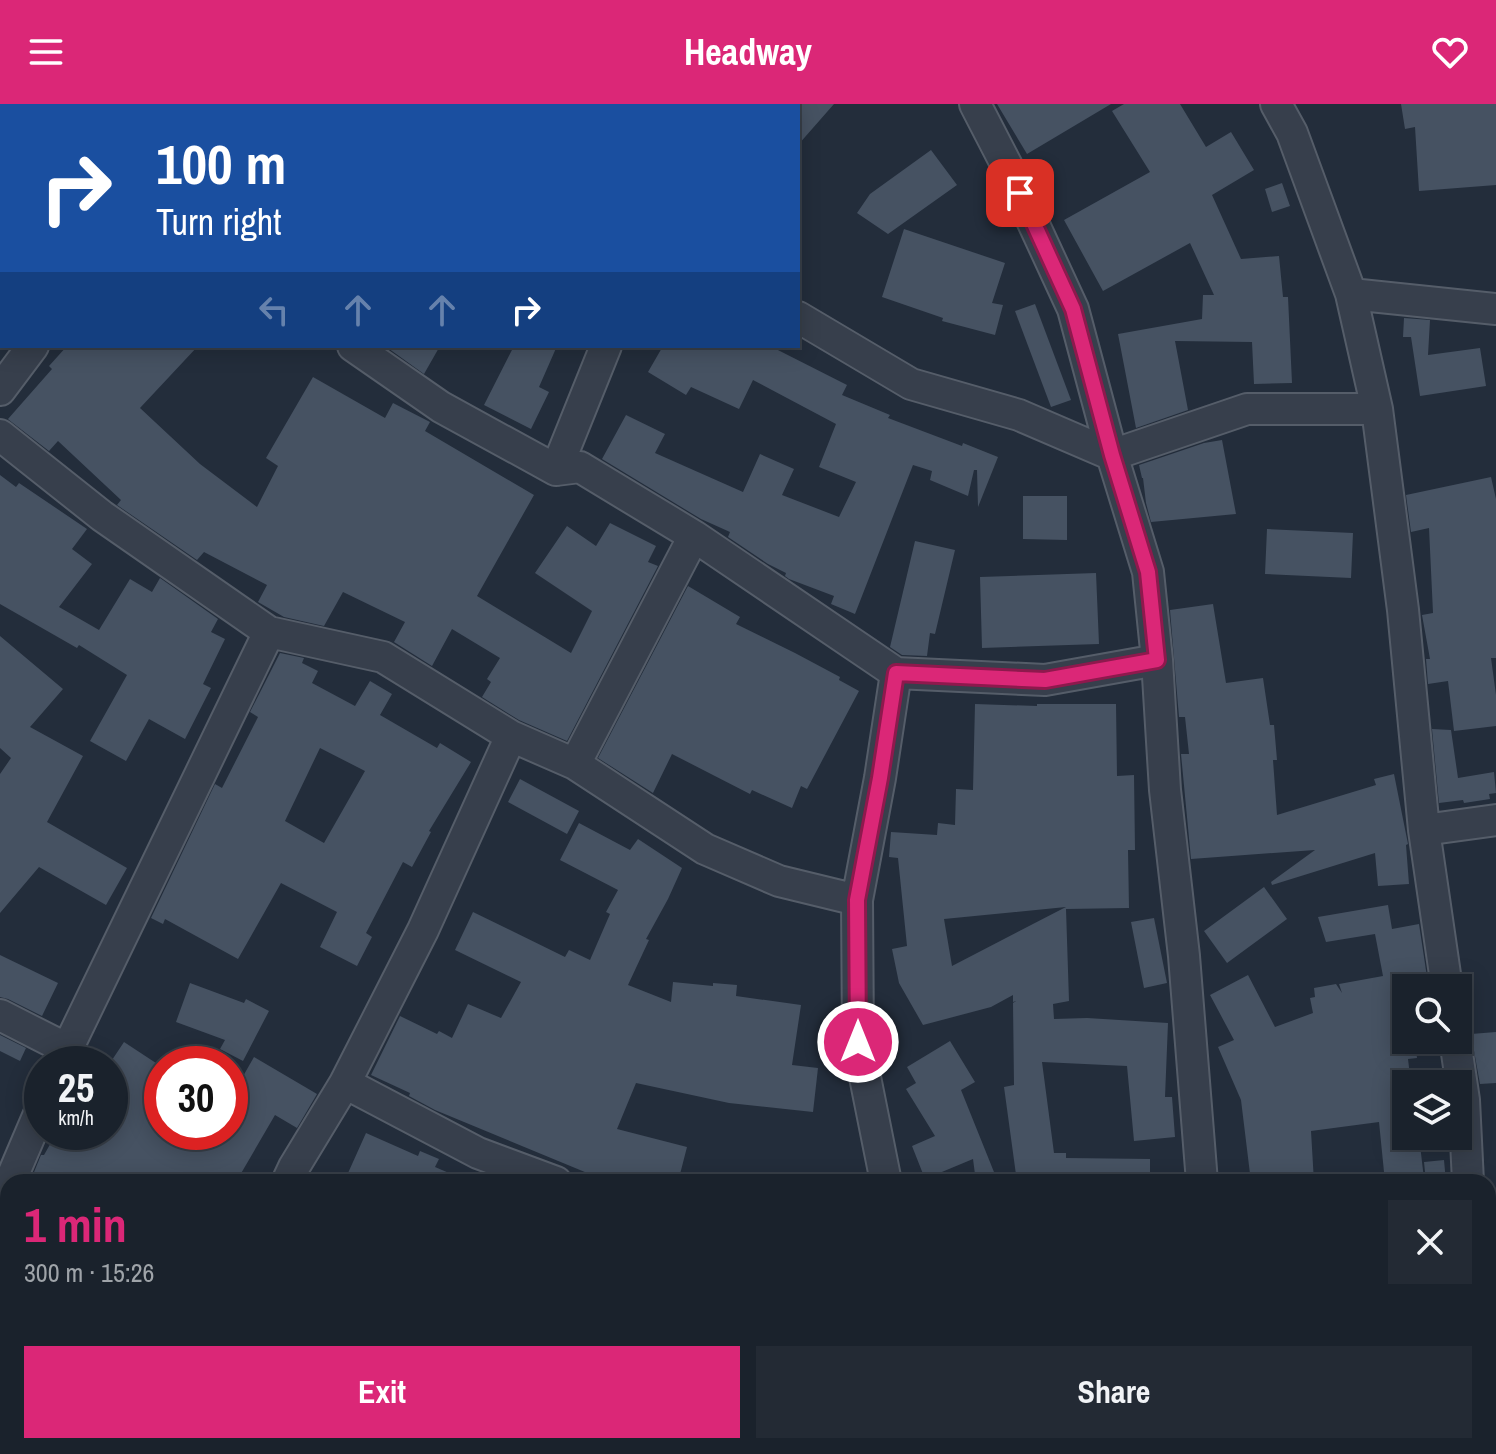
<!DOCTYPE html>
<html lang="en">
<head>
<meta charset="utf-8">
<style>
  :root { --surface:#1a222c; --page:#232a34; --text:#f1f3f6; --muted:#9fa4a9; --line:#383f48; --accent:#db2777 }
  body { margin:0; font-family:"Archivo Narrow",sans-serif; background:var(--page); color:var(--text); height:100vh; display:flex; flex-direction:column; font-size:30px; white-space:nowrap }
  * { box-sizing:border-box; margin:0 }
  p { font-size:26px; color:var(--muted) }
  .icon { flex:none; width:44px; height:44px; fill:none; stroke:currentColor; stroke-width:2; stroke-linecap:round; stroke-linejoin:round }
  .map { position:relative; flex:1; overflow:hidden }
  .details { position:absolute; left:0px; top:1070px; width:1496px; height:280px; display:flex; flex-direction:column; background:var(--surface); border-radius:24px 24px 0 0; box-shadow:0 4px 20px #0003,0 0 0 2px var(--line) }
  .details>* { flex:none }
  .guide { position:absolute; left:0px; top:0px; width:800px; height:244px; box-shadow:0 4px 20px #0003,0 0 0 2px var(--line); background:#1a4fa0; color:#fff; overflow:hidden }
  .fabs { position:absolute; left:1392px; top:870px; display:grid; gap:16px }
  .fabs a { display:grid; place-items:center; width:80px; height:80px; border-radius:0px; background:var(--surface); box-shadow:0 4px 20px #0003,0 0 0 2px var(--line); font-size:40px }
  .speed { position:absolute; left:24px; top:942px; display:flex; gap:16px; font-size:40px; font-weight:700; text-align:center }
  .speed>* { display:grid; place-content:center; width:104px; height:104px; border-radius:50%; background:var(--surface); box-shadow:0 4px 20px #0003,0 0 0 2px var(--line); line-height:1 }
  .speed small { font-size:20px; font-weight:400 }
  .speed .limit { border:12px solid #d22; background:#fff; color:#111 }
  .pin { position:absolute; display:grid; place-items:center; width:68px; height:68px; color:#fff; margin:-34px; border-radius:16px; box-shadow:0 4px 12px #0006 }
  .me { position:absolute; width:88px; margin:-44px; rotate:0deg; stroke-linejoin:round; filter:drop-shadow(0 0 6px #0008) }
  .turn { display:flex; align-items:center; gap:28px; height:168px; padding:0 24px; font-size:36px }
  .turn .icon { width:104px; height:104px; stroke-width:2.5 }
  .turn b { display:block; font-size:56px; line-height:68px }
  .lanes { display:flex; align-items:center; height:76px; padding:0 24px; background:#0003; justify-content:center; gap:40px; direction:ltr }
  .lanes .off { opacity:.35 }
  .round { display:grid; place-items:center; flex:none; width:84px; height:84px; border-radius:0px; background:var(--page) }
  .summary { display:flex; align-items:center; justify-content:space-between; height:136px; padding:0 24px }
  h1 { font-size:48px; font-weight:800; line-height:60px; color:var(--accent) }
  .primary-button { display:flex; gap:16px; margin-top:auto; padding:16px 24px }
  .primary-button a { flex:1; height:92px; border-radius:0px; background:var(--accent); color:#fff; font-size:32px; font-weight:800; line-height:92px; text-align:center }
  .primary-button a+a { background:var(--page); color:var(--text) }
  header { display:flex; justify-content:space-between; align-items:center; height:104px; padding:0 24px; background:var(--accent); color:#fff; font-size:36px; font-weight:800 }
  .map>svg:first-child { display:block }
  .building { fill:#465262; fill-rule:evenodd }
  .lines { fill:none; stroke-linecap:round; stroke-linejoin:round }
  .minor-casing { stroke:#555d69; stroke-width:34 }
  .minor { stroke:#373f4c; stroke-width:30 }
  .route-casing { stroke:#8e194d; stroke-width:20 }
  .route { stroke:#db2777; stroke-width:14 }
</style>
</head>
<body>
<header><svg class="icon" aria-label="menu" viewBox="0 0 24 24"><path d="M4 6h16M4 12h16M4 18h16"/></svg>Headway<svg class="icon" aria-label="heart" viewBox="0 0 24 24"><path d="M12 20l-8-8c-3-5 5-10 8-4 3-6 11-1 8 4z"/></svg></header>
<div class="map">
<svg width="1496" height="1350" viewBox="0 0 1496 1350">
  <rect width="100%" height="100%" fill="#232d3b"/>
  <path class="building" d="M798 0H834L798 41Z
    M997 0H1111L1027 50Z
    M1124 0H1180L1206 43 1231 28 1254 66 1212 91 1241 155 1279 152 1283 193H1288L1292 279 1254 280 1252 238 1175 237 1188 306 1136 324 1118 230 1202 215 1203 191H1214L1190 139 1103 187 1064 116 1150 68 1112 7Z
    M1401 0H1496V81L1419 87 1415 23 1405 25Z
    M931 46 957 81 888 130 857 109 870 90Z
    M1282 79 1290 102 1272 108 1265 85Z
    M904 125 1005 159 992 199 1003 201 995 231 942 217 943 214 882 193Z
    M1035 200 1071 296 1051 303 1015 207Z
    M1404 214 1430 216 1428 251 1480 244 1486 282 1420 292 1411 233H1403Z
    M67 242H198L140 304 200 360 257 403 278 362 266 354 313 273 385 314 393 299 430 318 425 327 534 391 477 492 571 549 592 507 535 469 567 422 596 442 610 419 656 442 648 458 658 462 567 637 519 616 482 593 491 578 487 575 500 554 452 525 432 562 394 538 405 518 343 488 324 522 284 513 258 498 267 481 204 448 197 456 117 401 121 396 58 337 49 347 9 316 8 315 52 265 49 262Z
    M385 242H440L424 270Z
    M514 242H557L539 283 549 288 531 325 484 301Z
    M663 242H770L847 281 842 291 890 311 888 314 962 342 963 339 998 353 978 403 977 366H974L968 392 930 376 932 367 913 361 855 510 831 500 834 492 789 475 785 472 786 469 768 460 728 433 730 428 701 415 602 355 626 311 665 330 655 349 743 388 760 350 794 365 782 391 839 413 856 378 819 363 836 320 753 276 739 305 691 283 686 291 648 268Z
    M1222 336 1236 410 1151 418 1146 399 1143 374H1142L1139 361 1204 339Z
    M0 371 16 383 19 379 87 425 72 445 92 460 59 503 99 526 130 475 152 488 160 474 218 515 211 528 225 535 203 580 211 584 185 635 149 615 126 657 90 637 127 571 79 541 77 544 0 500Z
    M1491 373 1496 395V554H1491L1496 591V622L1454 627 1448 577 1428 580 1426 555H1430L1422 511 1433 509 1429 424 1411 428 1406 391Z
    M1023 392H1067V436L1023 435Z
    M1267 425 1353 429 1351 474 1265 470Z
    M915 437 955 446 935 530 930 529 927 552 902 551 890 543Z
    M1096 469 1099 540 982 544 980 473Z
    M688 482 740 513 736 520 795 549 840 573 839 576 859 587 807 685 801 682 792 704 752 686 750 690 672 650 653 689 598 654Z
    M1213 500 1226 579 1263 574 1270 621H1274L1277 656H1273L1277 711 1376 681 1374 675 1394 670 1408 740 1406 741 1409 780 1378 782 1375 749 1272 781 1271 778 1315 746 1191 755 1181 650H1189L1185 613H1179L1170 506Z
    M0 532 63 585 30 623 83 652 47 718 127 764 106 801 39 763 0 809V670L11 654 0 644Z
    M280 549 304 554 302 559 318 567 312 579 355 602 370 577 392 590 380 611 437 644 440 639 471 658 429 727 431 728 412 763 403 758 366 829 372 833 357 862 320 843 337 808 281 779 238 855 165 815 163 820 151 814 215 680 222 684 258 613 250 608ZM320 644 365 667 324 739 285 717Z
    M975 600 1037 602V600H1116L1117 672 1134 671 1135 746H1128L1129 804 1066 805 1069 897 1053 900 1054 915 1087 914 1168 919 1165 993H1172L1175 1033 1134 1037 1127 962 1042 958 1054 1049H1066V1054L1150 1055V1078H1017L1004 983 1014 981 1013 899 1016 897 1013 898V891L991 903 923 921 899 879 892 845 907 842 898 754 889 753 891 728 937 731 938 719 955 721 956 685 973 686ZM1066 803 1062 805 952 862 944 815Z
    M1432 625 1451 626 1458 674 1494 668 1496 689 1489 690 1490 695 1464 699 1463 696 1439 699Z
    M520 675 579 707 567 730 508 698Z
    M579 719 630 746 638 735 682 764 668 795 646 835 649 836 628 881 671 898 673 878 713 882V879L737 881 736 892 801 901 792 961 818 964 813 1008 729 999 636 979 617 1025 687 1043 678 1078H609L435 1006 409 992 410 989 371 971 400 912 437 930 439 927 452 934 468 900 501 914 521 878 455 846 473 808 565 853 569 846 590 856 610 810 606 808 618 786 560 756Z
    M1264 783 1287 815 1227 859 1204 827Z
    M1388 801 1392 825 1419 820 1427 873 1428 884H1406V936H1415L1417 954 1408 955 1411 980H1406V1032H1419L1424 1075 1385 1078 1379 1018 1311 1027 1314 1078H1251L1241 996 1218 943 1234 936 1210 891 1248 871 1275 923 1313 909 1310 894 1315 893 1314 884 1336 880 1342 889 1339 880 1383 872 1375 830 1326 838 1318 813Z
    M1154 814 1167 879 1144 884 1131 818Z
    M0 851 58 879 42 912 8 895 0 893Z
    M190 879 244 899 246 895 269 907 243 957 220 945 225 936 176 918Z
    M1496 928V979L1480 980 1471 930Z
    M0 931 26 944 20 957 0 947Z
    M950 937 975 978 961 986 998 1078H976L973 1055 925 1075 912 1042 935 1032 906 985 916 979 907 963Z
    M124 938 162 963V1028H230V995L254 953 317 990 297 1024 275 1011 236 1078H30L41 1051H44L57 1028H110V959Z
    M366 1029 418 1052 420 1047 439 1055 435 1063 470 1078H344Z
    M1444 1056 1446 1078H1426L1424 1058Z"/>
  <g class="lines">
    <defs>
      <path id="minor" d="M348 0 350 2
        M975 0 1006 60 1073 205 1112 351 1148 468 1157 556 1165 686 1184 852 1202 1078
        M1276 0 1292 29 1351 190 1377 305 1403 506 1424 726 1447 884
        M261 2 264 0
        M708 2 709 0
        M1351 190 1496 205
        M798 213 911 280 1019 311 1112 351 1247 305H1377
        M353 242 441 303 556 366 580 363 694 432 896 569 1045 576 1157 556
        M0 286 33 242
        M0 331 102 412 269 528 383 553 511 632 575 660 705 745 779 777 857 796
        M556 366 606 242
        M575 660 694 432
        M1424 726 1496 716
        M0 911 67 945
        M1455 936 1464 996 1468 1078
        M60 960 269 528
        M345 979 478 1049 556 1078
        M10 1078 42 1003
        M287 1078 294 1063 345 979 423 826 511 632
        M886 1078 858 938 857 796 880 674 896 569
        M1488 1324 1491 1350
        M949 1342 951 1350
        M1217 1342 1218 1350
        M207 1350 208 1342
        M485 1350 486 1342
        M652 1350V1342"/>
    </defs>
    <use href="#minor" class="minor-casing"/>
    <use href="#minor" class="minor"/>
  </g>
  <g class="lines">
    <defs>
      <path id="route" d="M858 938 857 796 880 674 896 569 1045 576 1157 556 1148 468 1112 351 1073 205 1020 89"/>
    </defs>
    <use href="#route" class="route-casing"/>
    <use href="#route" class="route"/>
  </g>
</svg>
<div class="fabs">
<a><svg class="icon" aria-label="search" viewBox="0 0 24 24"><circle cx="10" cy="10" r="6"/><path d="M15 15l6 6"/></svg></a>
<a><svg class="icon" aria-label="layers" viewBox="0 0 24 24"><path d="M12 4l9 5-9 5-9-5zM3 14l9 5 9-5"/></svg></a>
</div>
<div class="speed"><div>25<small>km/h</small></div><div class="limit">30</div></div>
<div class="pin" style="left:1020px;top:89px;background:#d93025"><svg class="icon" aria-label="arrive" viewBox="0 0 24 24"><path d="M6 21V4h12l-3 4 3 4H6"/></svg></div>
<svg class="me" style="left:858px;top:938px" viewBox="-20 -20 40 40"><circle r="17" fill="#db2777" stroke="#fff" stroke-width="3"/><path d="M0-11L8 9 0 5-8 9z" fill="#fff"/></svg>
<div class="guide">
<div class="turn"><svg class="icon" aria-label="right" viewBox="0 0 24 24"><path d="M7 20v-9h11M14 6l5 5-5 5"/></svg><div><b>100 m</b>Turn right</div></div>
<div class="lanes"><svg class="icon off" aria-label="left" viewBox="0 0 24 24"><path d="M17 20v-9H6M10 6l-5 5 5 5"/></svg><svg class="icon off" aria-label="ahead" viewBox="0 0 24 24"><path d="M12 20V5M6 11l6-6 6 6"/></svg><svg class="icon off" aria-label="ahead" viewBox="0 0 24 24"><path d="M12 20V5M6 11l6-6 6 6"/></svg><svg class="icon" aria-label="right" viewBox="0 0 24 24"><path d="M7 20v-9h11M14 6l5 5-5 5"/></svg></div>
</div>
<section class="details">
<div class="summary"><div><h1>1 min</h1><p>300 m · 15:26</p></div><a class="round"><svg class="icon" aria-label="close" viewBox="0 0 24 24"><path d="M6 6l12 12M18 6L6 18"/></svg></a></div>
<div class="primary-button"><a>Exit</a><a>Share</a></div>
</section>
</div>
</body>
</html>
